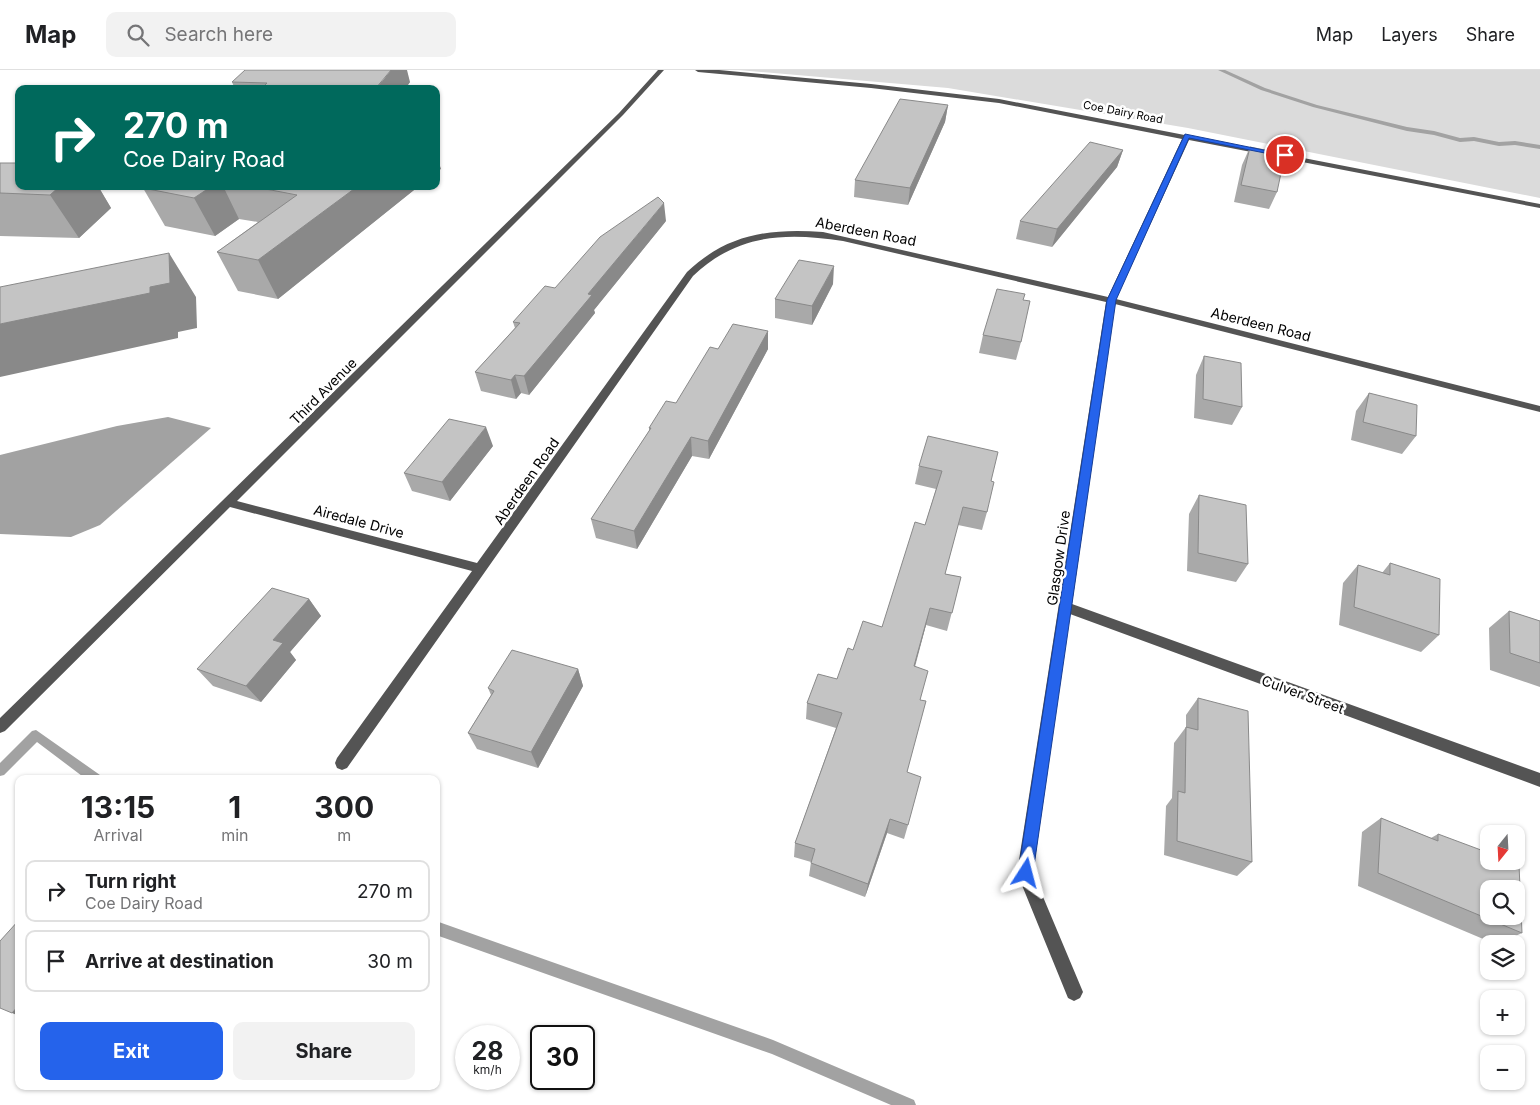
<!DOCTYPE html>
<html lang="en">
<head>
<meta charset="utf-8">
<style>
  :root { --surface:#fff; --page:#f2f2f2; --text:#202124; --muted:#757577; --line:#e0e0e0; --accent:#2563eb }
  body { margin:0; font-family:Inter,sans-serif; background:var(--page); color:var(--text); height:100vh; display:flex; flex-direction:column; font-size:19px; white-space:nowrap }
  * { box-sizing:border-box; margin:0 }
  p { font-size:16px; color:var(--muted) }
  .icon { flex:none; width:28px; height:28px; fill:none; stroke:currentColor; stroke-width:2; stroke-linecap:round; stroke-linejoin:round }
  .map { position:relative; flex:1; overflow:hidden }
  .panel { position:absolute; left:15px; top:705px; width:425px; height:315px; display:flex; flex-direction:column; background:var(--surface); border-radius:10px; box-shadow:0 1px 4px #0004 }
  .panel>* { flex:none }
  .top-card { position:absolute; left:15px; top:15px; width:425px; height:105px; border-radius:10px; box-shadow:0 1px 4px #0004; background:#00695c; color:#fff; overflow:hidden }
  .needle { width:32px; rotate:198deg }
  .tools { position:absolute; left:1480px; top:755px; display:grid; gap:10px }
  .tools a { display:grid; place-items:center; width:45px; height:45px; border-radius:10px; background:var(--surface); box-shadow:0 1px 4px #0004; font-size:25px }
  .speed { position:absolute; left:455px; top:955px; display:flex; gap:10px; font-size:25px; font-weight:700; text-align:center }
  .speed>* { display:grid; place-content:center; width:65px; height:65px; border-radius:50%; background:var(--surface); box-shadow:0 1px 4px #0004; line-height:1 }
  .speed small { font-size:12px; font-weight:400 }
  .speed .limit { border:2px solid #111; border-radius:8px; background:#fff; color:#111 }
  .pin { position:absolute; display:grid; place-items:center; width:42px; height:42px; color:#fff; margin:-21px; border:2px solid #fff; border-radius:50%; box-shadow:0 1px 5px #0007 }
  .me { position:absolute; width:55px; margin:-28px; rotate:9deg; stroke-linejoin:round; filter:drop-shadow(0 0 4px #0008) }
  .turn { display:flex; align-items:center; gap:18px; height:105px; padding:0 25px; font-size:22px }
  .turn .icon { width:65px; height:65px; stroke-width:2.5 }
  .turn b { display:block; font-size:35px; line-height:42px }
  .eta { display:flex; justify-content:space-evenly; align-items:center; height:85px; text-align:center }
  .eta b { font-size:30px; font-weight:700; line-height:35px }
  .primary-button { display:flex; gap:10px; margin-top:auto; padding:10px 25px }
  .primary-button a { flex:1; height:58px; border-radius:10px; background:var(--accent); color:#fff; font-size:20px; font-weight:700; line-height:58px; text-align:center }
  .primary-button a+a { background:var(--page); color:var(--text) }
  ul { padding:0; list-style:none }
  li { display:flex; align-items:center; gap:15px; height:62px; margin:0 10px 8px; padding:0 15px; border:2px solid var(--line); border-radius:10px }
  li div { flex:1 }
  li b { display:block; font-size:19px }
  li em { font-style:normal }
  header { display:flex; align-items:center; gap:30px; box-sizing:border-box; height:70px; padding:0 25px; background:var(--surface); border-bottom:1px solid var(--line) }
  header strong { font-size:24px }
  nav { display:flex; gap:28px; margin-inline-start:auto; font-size:18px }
  .search { width:350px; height:45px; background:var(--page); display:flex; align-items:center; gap:12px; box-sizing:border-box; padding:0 18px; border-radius:10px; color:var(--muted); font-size:19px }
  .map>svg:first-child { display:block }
  .green { fill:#dbdbdb }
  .water { fill:#a2a2a2 }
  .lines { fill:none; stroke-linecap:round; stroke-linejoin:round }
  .stream { fill:#a2a2a2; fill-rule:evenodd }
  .minor { fill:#545454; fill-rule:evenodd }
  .wall { fill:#a9a9a9 }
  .shaded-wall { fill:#898989 }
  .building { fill:#c4c4c4; stroke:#898989; fill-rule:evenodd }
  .route { fill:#2563eb; stroke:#184099 }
  .labels { text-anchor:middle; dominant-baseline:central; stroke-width:5; stroke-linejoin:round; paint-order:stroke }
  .far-street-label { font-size:11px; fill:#000; stroke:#fff }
  .street-label { font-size:14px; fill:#000; stroke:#fff }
</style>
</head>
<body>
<header>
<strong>Map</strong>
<div class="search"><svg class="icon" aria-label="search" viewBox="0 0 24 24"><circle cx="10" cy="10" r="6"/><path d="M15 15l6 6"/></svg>Search here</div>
<nav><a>Map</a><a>Layers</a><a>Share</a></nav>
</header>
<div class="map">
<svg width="1540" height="1035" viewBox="0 0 1540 1035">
  <rect width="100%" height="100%" fill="#fff"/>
  <path class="green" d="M738 0H1540V128L1188 58 948 18Z"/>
  <path class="water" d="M168 347 211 358 100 455 71 467 0 464V385L117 356Z"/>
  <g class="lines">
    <path class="stream" d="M1218 0H1225L1265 18 1317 35 1407 57 1434 61 1460 68 1474 67 1499 72 1515 71 1540 75V79L1515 75 1499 76 1474 71 1460 72 1434 65 1407 61 1313 37 1261 20Z
      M36 660 100 705 102 709H86L37 672 4 705 0 706V693L32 661Z
      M436 851 773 970 914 1030 916 1035H891L772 984 436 865Z"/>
    <path class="minor" d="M658 0H664L623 45 237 431 477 493 687 202C727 164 770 158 823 162L1108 227 1182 69 999 33 871 18 698 2 695 0H719L871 14 999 29 1540 134V138L1189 70 1116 229 1540 336V342L1115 234 1072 534 1540 703V717L1070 544 1033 803 1083 922 1080 928 1074 931 1068 928 1017 803 1106 232 843 171C785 162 737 164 693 206L347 698 342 700 337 698 335 693 337 688 472 501 230 437 5 661 0 663V648L619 43Z"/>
  </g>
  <path class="wall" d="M232 12H410L405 19H235Z
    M948 35 945 52 908 135 854 127 855 110Z
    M1250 77 1277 122 1269 139 1234 132 1242 95Z
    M1123 80 1117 97 1052 177 1016 169 1020 151Z
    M0 93 19 116H98L111 138 79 168 0 166Z
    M146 116H419L278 229 238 221 217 182 258 152 239 149 215 166 165 156 143 118Z
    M666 151 594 240 595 243 529 325 521 323 516 329 481 321 475 302 515 258 513 252 555 218Z
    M833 214 812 255 775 248V229Z
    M1023 230 1021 272 1016 290 979 283 983 265Z
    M768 261V279L709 389 692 386 637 479 596 468 591 449 649 361V358L676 333 718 279Z
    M1204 286 1242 337 1232 355 1194 348 1196 305Z
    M1369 323 1416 366 1402 384 1351 370 1356 341Z
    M493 376 450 431 412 421 404 403Z
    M919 396 991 411 987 442 982 460 958 455 945 504 961 507 947 561 926 555 915 597 920 630 907 702 908 755 904 769 887 763 865 827 809 806 811 792 794 787 795 773 836 658 806 649 807 633 837 609 853 580 882 557 925 455 936 419 915 414Z
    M1199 425 1248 494 1236 512 1187 501 1189 444Z
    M1390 493 1439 565 1421 582 1339 555 1343 513 1358 495 1382 503Z
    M309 529 321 546 290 582 296 590 261 632 213 616 197 599Z
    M1509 541 1540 551V617L1490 600 1489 558Z
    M578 599 583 616 538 698 477 679 468 663 491 625 488 618Z
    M1198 628 1252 792 1237 806 1164 785 1166 736 1172 728 1174 673 1186 657V645Z
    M1381 748 1431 768 1438 764 1522 863 1498 874H1495L1358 816 1362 762Z"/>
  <path class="shaded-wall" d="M391 0H407L410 12 405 19H376Z
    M948 35 945 52 908 135 910 118Z
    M436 78 440 92 439 93 441 99 436 102Z
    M1123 80 1117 97 1052 177 1057 159Z
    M60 116H98L111 138 79 168 50 125Z
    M212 116H223L239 149 215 166 194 128Z
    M358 116H419L278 229 258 190Z
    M664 133 666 151 594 240 595 243 529 325 524 306 588 224Z
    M169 183 196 227 197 258 178 262V268L0 307V254L150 217Z
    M834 196 833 214 812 255V236Z
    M768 261V279L709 389 708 371Z
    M515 305 521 323 516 329 511 310Z
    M486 357 493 376 450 431 442 412Z
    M691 367 692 386 637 479 634 461Z
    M309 529 321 546 290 582 296 590 261 632 246 616 273 570Z
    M930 538 926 555 910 613 914 596Z
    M578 599 583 616 538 698 531 682Z
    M890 749 887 763 865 827 868 814Z
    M19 935V946L12 943Z"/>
  <path class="building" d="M245 0H391L376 18 264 16 267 13 232 12Z
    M900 29 948 35 910 118 855 110Z
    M1090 72 1123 80 1057 159 1020 151Z
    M1250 77 1285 84 1277 122 1241 115Z
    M0 93H19V116H60L50 125 0 123Z
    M146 116H212L194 128 143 118Z
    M250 116H358L258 190 217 182 297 125Z
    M658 127 664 133 588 224 592 225 524 306 515 305 511 310 475 302 520 253 513 252 545 216 555 218 600 167Z
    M169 183 170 213 150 217V223L0 254V217Z
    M799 190 834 196 812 236 775 229Z
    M997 219 1025 224 1023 230 1030 231 1021 272 983 265Z
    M733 254 768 261 708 371 691 367 634 461 591 449 651 358H649L666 331 676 333 710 277 718 279Z
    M1204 286 1241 293 1242 337 1203 329Z
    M1369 323 1417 335 1416 366 1363 352Z
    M449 349 486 357 442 412 404 403Z
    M928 366 998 382 991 411 994 412 987 442 963 437 945 504 961 507 952 543 930 538 914 596 928 601 920 630 926 631 907 702 921 707 908 755 890 749 868 814 811 793 815 779 795 773 842 643 807 633 818 604 837 609 848 578 853 580 863 551 882 557 915 452 925 455 942 401 919 396Z
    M1199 425 1246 435 1248 494 1198 483Z
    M1390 493 1440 509 1439 565 1354 537 1358 495 1390 505Z
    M272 518 309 529 273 570 283 573 246 616 197 599Z
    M1509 541 1540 551V593L1510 583Z
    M512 580 578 599 531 682 468 663 494 621 488 618Z
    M1198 628 1248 641 1252 792 1177 771 1178 721 1185 723 1186 657 1198 660Z
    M1381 748 1438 771V764L1489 783V791H1509L1519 795 1522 863 1378 803ZM1489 819H1516V846H1489Z
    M19 850V935L12 943 0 938V871Z"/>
  <path class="route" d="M1185 64 1288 85 1285 87 1189 68 1116 230 1033 803 1031 808 1026 810 1020 808 1018 803 1107 230Z"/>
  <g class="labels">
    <g class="far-street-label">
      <text transform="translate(1123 42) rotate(11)">Coe Dairy Road</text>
    </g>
    <g class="street-label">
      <text transform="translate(866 161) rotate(11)">Aberdeen Road</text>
      <text transform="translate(1261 254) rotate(14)">Aberdeen Road</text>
      <text transform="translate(323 321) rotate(-45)">Third Avenue</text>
      <text transform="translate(526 411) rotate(-55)">Aberdeen Road</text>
      <text transform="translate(359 451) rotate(15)">Airedale Drive</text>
      <text transform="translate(1058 488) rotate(-82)">Glasgow Drive</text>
      <text transform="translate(1303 624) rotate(20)">Culver Street</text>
    </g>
  </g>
</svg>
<div class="tools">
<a><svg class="needle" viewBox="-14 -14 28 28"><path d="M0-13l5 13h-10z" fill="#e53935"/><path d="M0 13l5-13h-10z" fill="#757577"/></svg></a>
<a><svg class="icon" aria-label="search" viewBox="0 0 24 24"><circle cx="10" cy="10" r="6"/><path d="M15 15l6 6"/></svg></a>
<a><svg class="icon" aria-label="layers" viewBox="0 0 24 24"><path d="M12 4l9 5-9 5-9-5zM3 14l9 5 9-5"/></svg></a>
<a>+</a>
<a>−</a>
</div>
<div class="speed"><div>28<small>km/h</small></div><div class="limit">30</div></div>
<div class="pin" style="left:1285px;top:85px;background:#d93025"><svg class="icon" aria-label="arrive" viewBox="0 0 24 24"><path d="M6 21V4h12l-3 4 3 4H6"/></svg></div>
<svg class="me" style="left:1026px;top:803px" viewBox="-20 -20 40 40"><path d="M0-17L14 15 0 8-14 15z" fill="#2563eb" stroke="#fff" stroke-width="4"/></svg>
<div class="top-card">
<div class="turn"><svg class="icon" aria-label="right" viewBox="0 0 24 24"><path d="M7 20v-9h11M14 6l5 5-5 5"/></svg><div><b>270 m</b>Coe Dairy Road</div></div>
</div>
<section class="panel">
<div class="eta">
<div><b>13:15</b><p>Arrival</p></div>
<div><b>1</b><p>min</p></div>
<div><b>300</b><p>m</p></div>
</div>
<ul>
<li><svg class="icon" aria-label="right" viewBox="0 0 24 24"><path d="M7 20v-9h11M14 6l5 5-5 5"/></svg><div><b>Turn right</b><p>Coe Dairy Road</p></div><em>270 m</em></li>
<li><svg class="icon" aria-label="arrive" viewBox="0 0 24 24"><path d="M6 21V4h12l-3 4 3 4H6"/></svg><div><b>Arrive at destination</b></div><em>30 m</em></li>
</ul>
<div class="primary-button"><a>Exit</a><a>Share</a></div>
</section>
</div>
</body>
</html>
